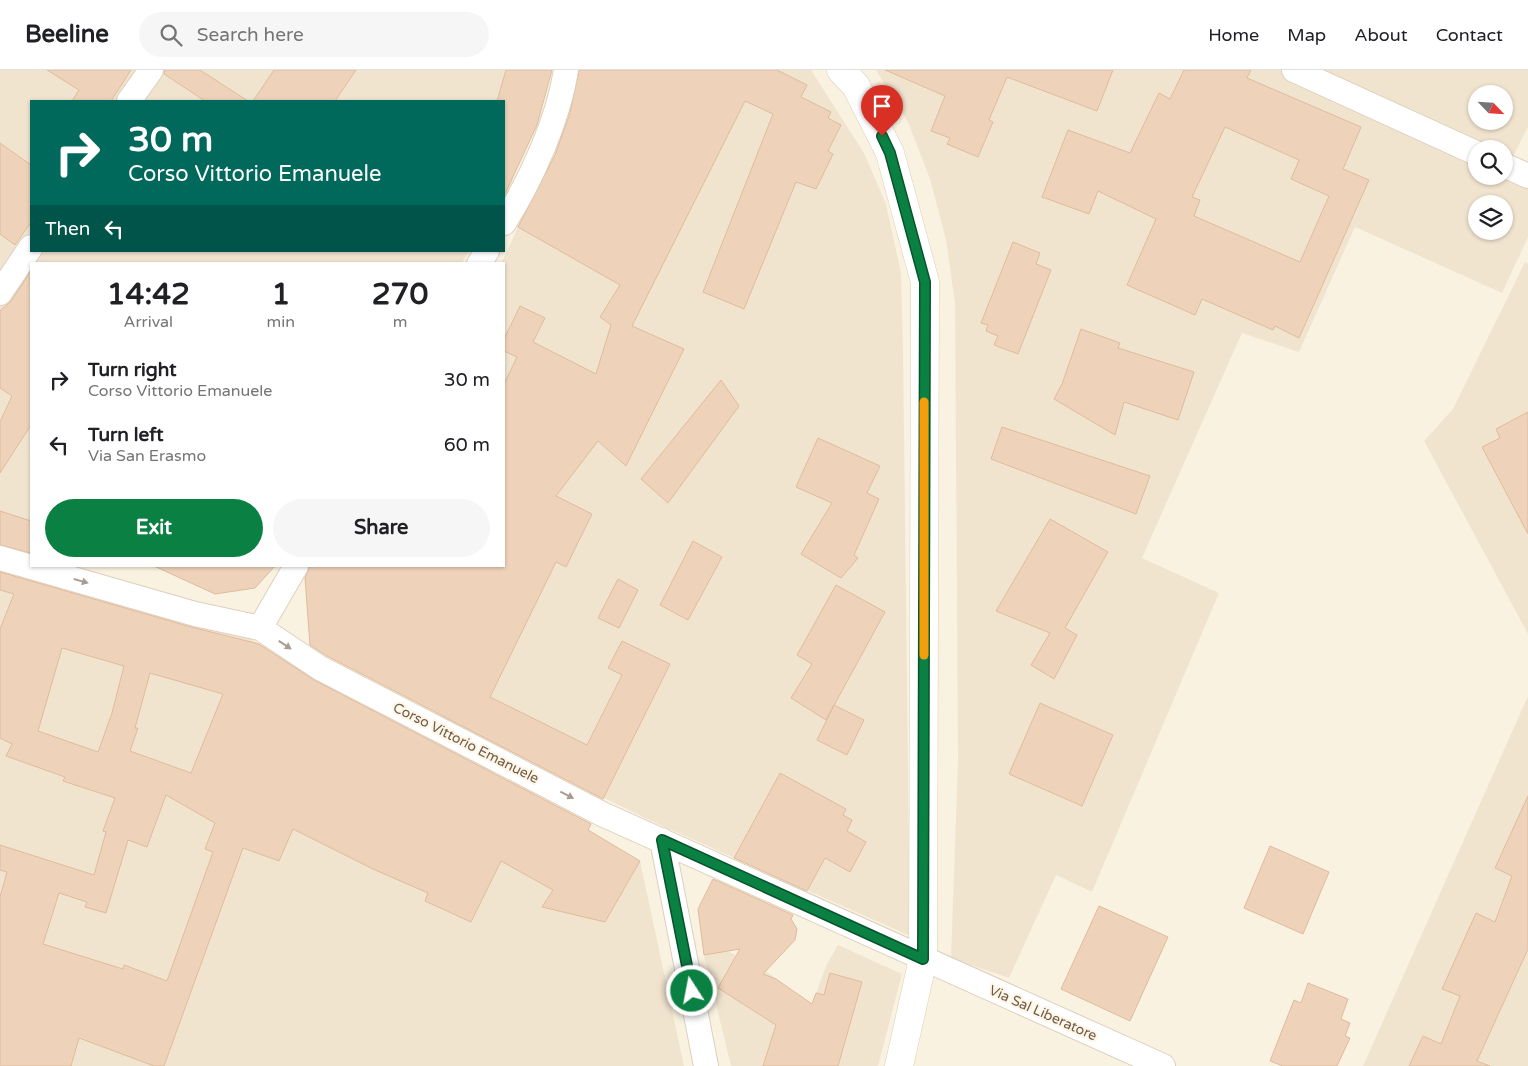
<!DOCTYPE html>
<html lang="en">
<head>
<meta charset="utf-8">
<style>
  :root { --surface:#fff; --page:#f6f6f6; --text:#202124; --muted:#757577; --line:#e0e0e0; --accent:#0b8043 }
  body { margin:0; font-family:"Varela Round",sans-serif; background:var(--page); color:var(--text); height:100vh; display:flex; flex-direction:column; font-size:19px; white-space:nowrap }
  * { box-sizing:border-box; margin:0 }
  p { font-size:16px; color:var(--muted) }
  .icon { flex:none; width:28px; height:28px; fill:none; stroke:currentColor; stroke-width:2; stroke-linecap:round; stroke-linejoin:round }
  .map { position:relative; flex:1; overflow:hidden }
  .details { position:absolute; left:30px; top:192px; width:475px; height:305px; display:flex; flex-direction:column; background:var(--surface); border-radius:0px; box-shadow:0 1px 4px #0004 }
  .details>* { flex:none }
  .hud { position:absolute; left:30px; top:30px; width:475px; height:152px; border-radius:0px; box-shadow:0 1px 4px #0004; background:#00695c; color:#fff; overflow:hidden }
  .needle { width:32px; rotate:115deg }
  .buttons { position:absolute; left:1468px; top:15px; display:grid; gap:10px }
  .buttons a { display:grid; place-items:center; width:45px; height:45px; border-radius:50%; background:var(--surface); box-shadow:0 1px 4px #0004; font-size:25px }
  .pin { position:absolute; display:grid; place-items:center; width:42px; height:42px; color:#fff; margin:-51px -21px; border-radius:50% 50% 50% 0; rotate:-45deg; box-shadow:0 0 5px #0007 }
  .pin .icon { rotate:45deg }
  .me { position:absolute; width:55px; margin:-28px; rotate:349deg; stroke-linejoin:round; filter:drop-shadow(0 0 4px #0008) }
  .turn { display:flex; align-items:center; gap:18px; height:105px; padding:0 15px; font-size:22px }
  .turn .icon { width:65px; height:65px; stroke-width:2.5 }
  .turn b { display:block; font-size:35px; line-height:42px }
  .then { display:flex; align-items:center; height:48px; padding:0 15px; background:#0003; gap:10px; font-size:19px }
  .eta { display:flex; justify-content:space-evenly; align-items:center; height:85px; text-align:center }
  .eta b { font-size:30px; font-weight:700; line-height:35px }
  .button { display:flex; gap:10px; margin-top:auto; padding:10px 15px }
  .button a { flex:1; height:58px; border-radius:30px; background:var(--accent); color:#fff; font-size:20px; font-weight:700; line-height:58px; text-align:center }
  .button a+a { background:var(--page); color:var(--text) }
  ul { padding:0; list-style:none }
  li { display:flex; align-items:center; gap:15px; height:65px; padding:0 15px }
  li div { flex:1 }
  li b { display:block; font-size:19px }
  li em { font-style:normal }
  header { display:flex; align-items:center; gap:30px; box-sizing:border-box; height:70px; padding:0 25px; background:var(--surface); border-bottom:1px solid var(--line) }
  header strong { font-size:24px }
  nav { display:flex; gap:28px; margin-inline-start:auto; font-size:18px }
  .search { width:350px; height:45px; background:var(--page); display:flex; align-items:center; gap:12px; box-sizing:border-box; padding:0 18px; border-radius:28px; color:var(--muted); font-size:19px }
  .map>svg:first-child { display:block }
  .residential { fill:#f1e4cf; fill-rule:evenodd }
  .building { fill:#eed3ba; stroke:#dfbb9b; fill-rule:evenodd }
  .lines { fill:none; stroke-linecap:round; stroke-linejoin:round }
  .minor-casing { stroke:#ddcfbd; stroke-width:26 }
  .secondary-casing { stroke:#dfceb8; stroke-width:29 }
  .minor { stroke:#fff; stroke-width:24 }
  .secondary { stroke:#fff; stroke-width:28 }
  .oneway { fill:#a99c92 }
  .route-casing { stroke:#07532c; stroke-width:12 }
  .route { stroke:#0b8043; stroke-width:9 }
  .slow { stroke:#f59e0b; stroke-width:9 }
  .labels { text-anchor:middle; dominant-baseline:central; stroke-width:4.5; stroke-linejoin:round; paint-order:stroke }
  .street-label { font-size:14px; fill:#6f5a49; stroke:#fef6e6 }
</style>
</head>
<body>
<header>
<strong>Beeline</strong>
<div class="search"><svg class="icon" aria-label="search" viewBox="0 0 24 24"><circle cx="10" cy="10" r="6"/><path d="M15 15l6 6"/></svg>Search here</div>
<nav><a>Home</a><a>Map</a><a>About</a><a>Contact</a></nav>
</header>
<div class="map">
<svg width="1528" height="996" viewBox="0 0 1528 996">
  <rect width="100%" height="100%" fill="#faf2e0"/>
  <path class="residential" d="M0 0H547L509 121 504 128V31H31V181H469L461 194H31V479L0 473Z
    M580 0H811L864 83 886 134 901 203 903 278 910 866 647 749 438 646 420 629 310 574 306 521 318 496H504V194H501L518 157 565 72Z
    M876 0H1528V57L1511 90 1528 97V167L1502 223 1355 157 1299 282 1242 263 1142 488 1219 523 1092 822 1056 805 1009 908 951 888 958 690 955 233 946 170 930 109 908 52ZM1476 24H1504V51H1476ZM1476 79H1504V106H1476ZM1476 134H1504V161H1476Z
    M1525 192 1528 194V564L1424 371 1453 339Z
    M0 500 246 566 336 622 640 791 684 996H0Z
    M1528 626V996H1363Z
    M838 875 902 904 878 996H731L704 885 717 883 720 877 761 898 812 934 826 896Z"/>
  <path class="building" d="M47 0H131L111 31H72L79 20Z
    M165 0H200L248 31H205L164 4Z
    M274 0H356L335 31H253Z
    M506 0H552L537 55 504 126V31H497Z
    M579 0H777L807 15 801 27 831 42 828 48 841 55 828 81 833 84 816 119 796 112 744 239 703 222 773 44 745 31 632 256 684 279 626 396 598 371 556 426 592 444 566 497 556 492 490 627 587 675 622 605 608 598 622 571 670 594 603 729 327 586 310 575 305 508 310 496H504V314L517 287 504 281V269L520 236 545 248 533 272 596 304 611 255 600 247 620 215 518 157 555 85 570 43Z
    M885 0H1113L1097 41 1007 7 989 50 993 52 978 87 947 74 950 68 931 61 945 26Z
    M1184 0H1251L1247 8 1361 57 1343 99 1369 110 1299 268 1275 256 1273 260 1202 229 1195 245 1127 215 1156 149 1098 121 1089 144 1042 127 1068 60 1130 83 1159 23 1170 29ZM1225 57 1299 90 1291 109 1329 126 1300 192 1194 146 1200 130 1192 127Z
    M0 73 31 95V152L15 175 0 164Z
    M1013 172 1040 183 1036 194 1051 200 1018 284 994 275 998 266 986 261 988 255 981 253Z
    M31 201V355L0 403V352L12 326 0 318V241L11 231Z
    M1081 259 1120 273 1118 278 1194 302 1178 350 1124 332 1115 365 1054 329 1062 314Z
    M721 310 739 336 668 433 641 409Z
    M1528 342V464L1482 377 1500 368 1496 359Z
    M1002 357 1150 406 1136 444 991 389Z
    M818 368 880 396 867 423 879 429 854 485 858 488 841 508 801 484 832 433 796 417Z
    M0 441 31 451V483L0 475Z
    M1050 449 1108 482 1065 558 1077 565 1054 609 1031 595 1050 563 996 541Z
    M693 471 722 487 688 550 660 535Z
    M154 496H275L255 518 215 524Z
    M0 502 191 557 259 574 314 610 591 754 588 760 640 791 605 852 542 837 553 820 501 791 471 852 425 831 428 823 373 799 293 759 279 791 243 778 164 996H154L79 968 71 996H0V827L7 802 0 800V775L94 805 106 762 103 761 115 728 63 711 65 707 6 686 12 674 0 668V559L14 524 0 520ZM62 578 124 596 112 643 98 682 38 661ZM150 603 223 624 191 703 130 681 138 658H135ZM166 725 215 753 205 779 213 782 167 911 124 895 123 899 43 874 59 823 87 832 85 837 106 843 128 770 147 777Z
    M618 509 638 520 619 558 598 548Z
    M836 515 885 542 826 650 791 628 812 594 797 585Z
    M1040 633 1113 665 1082 736 1009 704Z
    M834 635 864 650 847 685 817 670Z
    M780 703 846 739 843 745 852 750 847 761 866 772 850 802 825 788 807 821 734 788Z
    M1528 726V879L1477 991 1490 996H1409L1423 966 1441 974 1460 926 1442 919 1476 843 1495 852 1512 806 1495 798Z
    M1270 776 1329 802 1303 864 1244 838Z
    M713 809 793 845 791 849 797 859 795 870 763 904 776 909 812 934 816 923 824 925 830 903 862 912 838 996H763L776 955 718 918 740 879 704 885 698 839Z
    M1099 836 1168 867 1130 951 1061 919Z
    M1308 913 1348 929 1341 949 1350 953 1345 966 1350 968 1337 996H1283L1270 991 1294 930 1301 933Z"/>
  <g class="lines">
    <defs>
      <path id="minor" d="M1294 0 1476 83
        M129 31 151 0
        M1504 95 1528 106
        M504 153C531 110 558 51 566 0
        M479 194 487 181
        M0 223 31 177
        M0 488 195 544 260 558 320 598 602 744 1163 996
        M260 558 296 496
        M662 770 706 996"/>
      <path id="secondary" d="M841 0 856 16 890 83 925 212 923 889 899 996"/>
    </defs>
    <use href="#minor" class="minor-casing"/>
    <use href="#secondary" class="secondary-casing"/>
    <use href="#minor" class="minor"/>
    <use href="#secondary" class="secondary"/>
  </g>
  <defs><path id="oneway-solid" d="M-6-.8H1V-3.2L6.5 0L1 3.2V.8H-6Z" transform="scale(1.25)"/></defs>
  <g class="oneway">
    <use href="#oneway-solid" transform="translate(81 511) rotate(16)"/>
    <use href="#oneway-solid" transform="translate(285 575) rotate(33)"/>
    <use href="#oneway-solid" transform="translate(567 725) rotate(27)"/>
  </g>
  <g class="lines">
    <defs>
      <path id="route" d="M692 921 662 770 923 889 925 212 890 83 882 66"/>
    </defs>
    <use href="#route" class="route-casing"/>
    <use href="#route" class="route"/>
    <path class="slow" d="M924 585V332"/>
  </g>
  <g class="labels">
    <g class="street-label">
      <text transform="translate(466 673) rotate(27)">Corso Vittorio Emanuele</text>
      <text transform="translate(1043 943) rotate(24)">Via Sal Liberatore</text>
    </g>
  </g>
</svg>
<div class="buttons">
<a><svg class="needle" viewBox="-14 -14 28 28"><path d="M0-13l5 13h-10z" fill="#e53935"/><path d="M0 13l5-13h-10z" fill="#757577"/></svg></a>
<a><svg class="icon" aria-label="search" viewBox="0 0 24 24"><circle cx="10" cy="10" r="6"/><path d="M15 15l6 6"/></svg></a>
<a><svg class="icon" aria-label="layers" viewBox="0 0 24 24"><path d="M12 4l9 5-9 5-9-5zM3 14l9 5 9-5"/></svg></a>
</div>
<div class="pin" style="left:882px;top:66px;background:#d93025"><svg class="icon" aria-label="arrive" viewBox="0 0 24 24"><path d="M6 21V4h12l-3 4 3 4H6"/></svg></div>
<svg class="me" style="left:692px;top:921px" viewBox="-20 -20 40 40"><circle r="17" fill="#0b8043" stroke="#fff" stroke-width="3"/><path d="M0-11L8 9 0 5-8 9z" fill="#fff"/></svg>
<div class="hud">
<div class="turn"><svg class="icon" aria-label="right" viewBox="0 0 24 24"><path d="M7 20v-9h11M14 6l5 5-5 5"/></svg><div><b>30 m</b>Corso Vittorio Emanuele</div></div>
<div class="then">Then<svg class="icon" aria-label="left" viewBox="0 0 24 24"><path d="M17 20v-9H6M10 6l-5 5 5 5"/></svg></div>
</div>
<section class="details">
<div class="eta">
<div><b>14:42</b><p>Arrival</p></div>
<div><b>1</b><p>min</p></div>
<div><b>270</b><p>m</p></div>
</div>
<ul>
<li><svg class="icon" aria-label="right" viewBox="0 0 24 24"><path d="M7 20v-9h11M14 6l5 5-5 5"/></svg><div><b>Turn right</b><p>Corso Vittorio Emanuele</p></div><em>30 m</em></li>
<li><svg class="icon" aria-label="left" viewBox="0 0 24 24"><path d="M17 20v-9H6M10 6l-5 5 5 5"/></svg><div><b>Turn left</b><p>Via San Erasmo</p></div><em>60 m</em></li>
</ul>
<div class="button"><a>Exit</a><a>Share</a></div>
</section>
</div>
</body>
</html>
